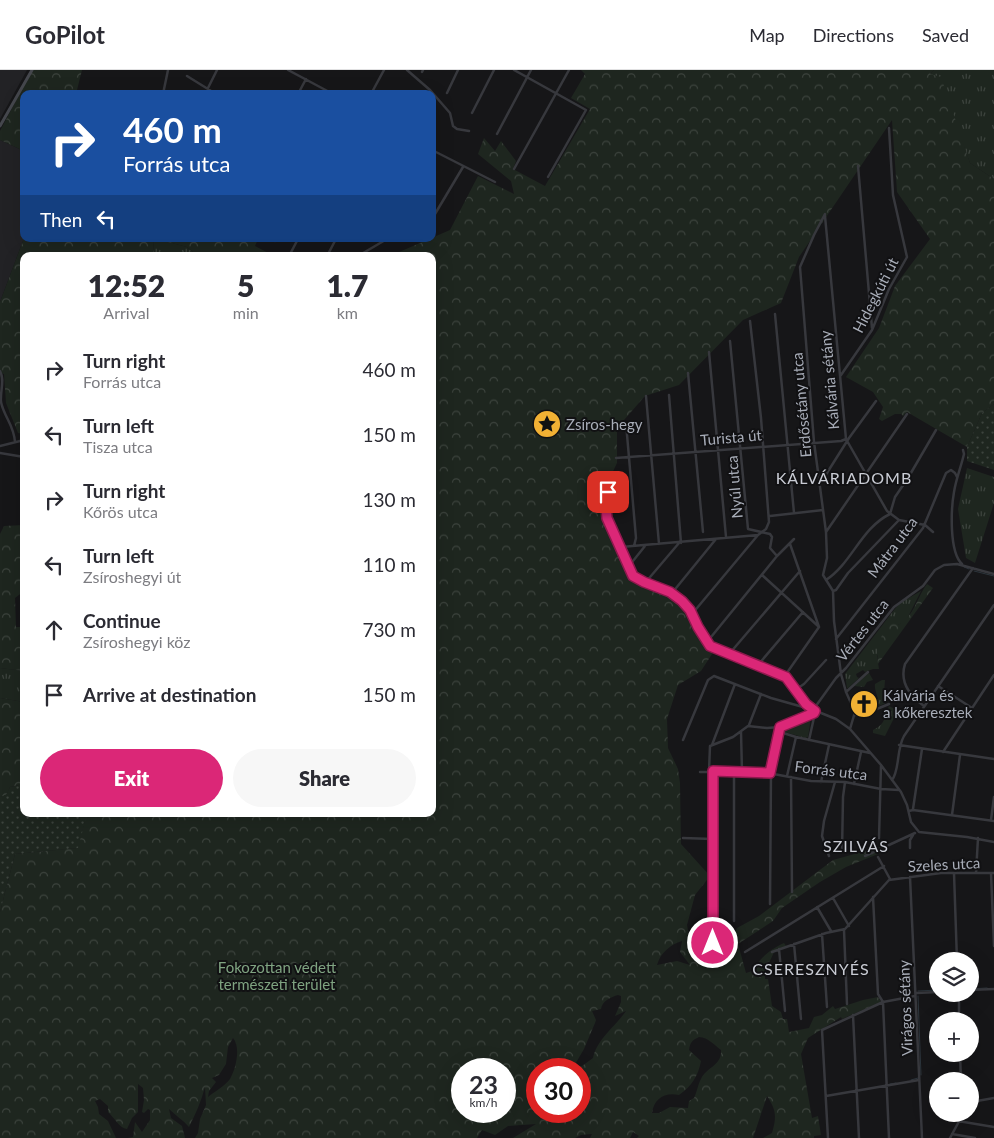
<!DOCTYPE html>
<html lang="en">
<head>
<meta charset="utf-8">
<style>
  :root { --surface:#fff; --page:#f7f7f7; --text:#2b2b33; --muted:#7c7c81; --line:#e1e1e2; --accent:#db2777 }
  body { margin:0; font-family:Lato,sans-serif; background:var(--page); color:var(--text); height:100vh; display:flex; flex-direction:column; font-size:19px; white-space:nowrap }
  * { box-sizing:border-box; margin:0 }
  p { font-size:16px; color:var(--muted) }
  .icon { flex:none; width:28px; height:28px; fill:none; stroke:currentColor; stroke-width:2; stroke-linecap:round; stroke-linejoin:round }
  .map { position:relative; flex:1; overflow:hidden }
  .details { position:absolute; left:20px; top:182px; width:416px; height:565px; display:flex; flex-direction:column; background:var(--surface); border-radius:10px; box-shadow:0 5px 20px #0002 }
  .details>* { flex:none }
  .banner { position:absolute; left:20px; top:20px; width:416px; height:152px; border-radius:10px; box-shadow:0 5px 20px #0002; background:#1a4fa0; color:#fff; overflow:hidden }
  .buttons { position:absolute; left:929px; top:882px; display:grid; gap:10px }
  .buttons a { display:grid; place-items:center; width:50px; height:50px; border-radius:50%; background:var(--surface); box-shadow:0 5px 20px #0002; font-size:25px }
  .speed { position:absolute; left:451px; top:988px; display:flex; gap:10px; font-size:25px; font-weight:700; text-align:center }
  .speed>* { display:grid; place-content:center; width:65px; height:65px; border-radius:50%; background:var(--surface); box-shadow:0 5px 20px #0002; line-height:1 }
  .speed small { font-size:12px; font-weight:400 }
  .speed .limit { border:8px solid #d22; background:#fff; color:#111 }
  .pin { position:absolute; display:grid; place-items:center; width:42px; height:42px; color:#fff; margin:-21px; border-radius:10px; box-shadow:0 2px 8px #0006 }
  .me { position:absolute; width:55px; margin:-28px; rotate:0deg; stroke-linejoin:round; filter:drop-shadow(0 0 4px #0008) }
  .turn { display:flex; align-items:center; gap:18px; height:105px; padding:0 20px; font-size:22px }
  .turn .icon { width:65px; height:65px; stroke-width:2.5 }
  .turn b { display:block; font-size:35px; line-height:42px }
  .then { display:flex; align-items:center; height:48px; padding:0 20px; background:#0003; gap:10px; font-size:19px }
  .eta { display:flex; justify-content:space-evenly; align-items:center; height:85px; text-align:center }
  .eta b { font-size:30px; font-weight:800; line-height:35px }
  .button { display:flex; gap:10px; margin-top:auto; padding:10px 20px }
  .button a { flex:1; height:58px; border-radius:30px; background:var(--accent); color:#fff; font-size:20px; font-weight:800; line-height:58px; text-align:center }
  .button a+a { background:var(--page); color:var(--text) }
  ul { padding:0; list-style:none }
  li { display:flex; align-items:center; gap:15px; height:65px; padding:0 20px }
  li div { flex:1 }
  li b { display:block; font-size:19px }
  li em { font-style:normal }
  header { display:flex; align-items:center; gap:30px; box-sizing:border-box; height:70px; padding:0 25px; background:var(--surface); border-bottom:1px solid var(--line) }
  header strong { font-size:24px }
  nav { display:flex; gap:28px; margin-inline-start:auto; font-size:18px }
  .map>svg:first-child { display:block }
  .built { fill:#222225 }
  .grass { fill:url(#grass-tufts) }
  .forest { fill:url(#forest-crowns); fill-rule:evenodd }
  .garden { fill:url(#garden-dots) }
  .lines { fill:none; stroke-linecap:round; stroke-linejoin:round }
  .stream { stroke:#2c353c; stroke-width:1 }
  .minor { stroke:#37383d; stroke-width:2.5 }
  .secondary { stroke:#45474d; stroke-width:3 }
  .route-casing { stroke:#8e194d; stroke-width:12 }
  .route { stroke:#db2777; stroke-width:9 }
  .labels { text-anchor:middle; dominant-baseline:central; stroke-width:4; stroke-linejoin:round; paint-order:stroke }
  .street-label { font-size:15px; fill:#a8adb8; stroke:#111113 }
  .poi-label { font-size:15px; fill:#a8adb8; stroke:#111113; text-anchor:start }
  .park-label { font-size:15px; fill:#7fa381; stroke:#111113 }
  .neighbourhood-label { font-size:16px; letter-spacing:1px; fill:#c9ccd4; stroke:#111113 }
</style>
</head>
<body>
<header>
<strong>GoPilot</strong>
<nav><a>Map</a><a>Directions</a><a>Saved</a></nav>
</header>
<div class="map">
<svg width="994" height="1068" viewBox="0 0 994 1068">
  <defs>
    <pattern id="grass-tufts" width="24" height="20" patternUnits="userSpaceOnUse" patternTransform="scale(1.25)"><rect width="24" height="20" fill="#1e261f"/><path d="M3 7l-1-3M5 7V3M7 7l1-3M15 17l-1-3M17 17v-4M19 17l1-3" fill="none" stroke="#3c433d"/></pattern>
    <pattern id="forest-crowns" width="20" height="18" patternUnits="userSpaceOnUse" patternTransform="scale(1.25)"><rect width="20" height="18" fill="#1e261f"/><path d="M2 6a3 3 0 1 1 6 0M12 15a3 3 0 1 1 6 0" fill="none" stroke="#3c433d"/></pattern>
    <pattern id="garden-dots" width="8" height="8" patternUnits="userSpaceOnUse" patternTransform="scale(1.25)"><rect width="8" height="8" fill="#1e261f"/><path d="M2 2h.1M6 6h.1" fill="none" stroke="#3c433d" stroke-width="1.8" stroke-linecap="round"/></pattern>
  </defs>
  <rect width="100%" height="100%" fill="#161618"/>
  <path class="built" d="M0 0H27L0 49Z
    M0 70 24 81V168L0 232Z"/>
  <path class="grass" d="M934 0H994V109L970 93 958 60 929 5Z
    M154 169H163L164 171 187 177 198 186H153Z
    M967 398 994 407V433L975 493 966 488 958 439Z
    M921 521 906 551 898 555 877 586 879 599H873L865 602 863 600 856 604 857 607 859 608 848 618H847L845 604 894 540 900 533Z
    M0 598 24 601V632L0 628Z
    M869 603 873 610 867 612 864 617 854 616Z
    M882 610H885L884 623 888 632 879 636 877 635C880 627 874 622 875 614Z
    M864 625 869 636 856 641 853 631Z
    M889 636 895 639V642L893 645 895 646 885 666 873 663V660C887 653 883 648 889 636Z
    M811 647 808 667 806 668 781 661 782 657 797 654Z"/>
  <path class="forest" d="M32 0H82L76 24H24V81L0 70V61Z
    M581 0H934L930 4 941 7 970 93 994 109V334L982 343 967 377 907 342 903 346 901 344H895L882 351 879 349 883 337 873 322 846 307 879 258 895 216 930 169 897 122 892 50 799 187 781 233 743 250 679 315 645 326 617 358V393L603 422 605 452 632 509 673 527 689 539 697 558 714 581 701 601 678 615 667 649 668 678 678 699 680 713 681 774 710 806 695 825 687 855 691 876H729L737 858 759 846 833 790 880 777 883 782 846 797 820 812 782 838 773 851 738 874 746 903 755 900C758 888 773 878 784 873L786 876 775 880 769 893 770 905 765 906V909H768L772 936 781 942 783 949H787L789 962 809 958 814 947 822 945 833 936 835 939 863 930 878 927 881 932 842 949 841 947 808 968 801 984 812 1048 818 1046 821 1065 814 1066V1068H763L772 1063C777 1046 776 1040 767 1026L753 1068H637L639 1066 633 1062 630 1068H590L592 1064 581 1065 575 1068H513L536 1054 508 1056 495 1065 482 1060 477 1068H195L198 1063 200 1049 206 1035 205 1017C201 1032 195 1045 189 1057 183 1050 175 1045 169 1039L171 1048 182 1056 185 1068H128L133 1067 135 1052 142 1062 150 1050V1040L148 1039 144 1043 142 1042 144 1030 143 1018 138 1014V1042L132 1048 127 1059C119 1058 114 1047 108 1042V1036L100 1029 95 1031 98 1037 99 1044 108 1051 116 1068H0V842L15 784 77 778 87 744H432V186H390L450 160 478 106 514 124 511 111 478 84 484 68 495 81 501 71 516 91 513 99 545 116 590 39 571 28 585 4ZM682 871 680 882 690 895 677 891 657 895C660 883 671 874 682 871ZM618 925 621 926V932L615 946 626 941C615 957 597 969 593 988L582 996H574L584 979 595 953 596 950 592 941 601 939C602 931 611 927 618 925ZM699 967C709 968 713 974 721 980 722 996 706 997 701 1009 698 1014 697 1022 694 1028L689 1031 688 1038 670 1037 659 1043H652C654 1029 664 1022 679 1025 692 1016 698 1006 701 991L689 980C690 973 692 970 699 967ZM233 968C241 977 236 999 230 1009 225 1016 214 1022 208 1027L209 1021 216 1012 212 1008 219 1005 226 994 228 977ZM462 999H505V1041H462ZM538 999H580V1041H538Z
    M24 168 154 169 153 186H149L141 182 138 186H24V364L18 363 6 333 4 304 0 303V232Z
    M163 169H258L255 176 274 186H198L187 177 164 171Z
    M24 455V521L15 528 16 557H24V601L0 598V464L4 456Z
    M927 514 933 518 878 594C876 579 880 562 892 552H896L898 555C914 547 917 527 927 514Z
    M0 628 24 632V714L10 717 6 726 0 727Z"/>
  <path class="garden" d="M994 334V400L967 391V377L982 343Z
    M24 714V744H87L78 778 15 784 0 842V727L6 725 10 717Z"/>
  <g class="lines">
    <path class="stream" d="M964 497 969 499
      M974 501 994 506
      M970 919 987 918
      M918 921 938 920
      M918 926 921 1005
      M911 1010 918 1008
      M890 1014 896 1013"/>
    <path class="minor" d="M288 0 333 24
      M407 0 430 20 450 43 453 56 457 59 469 61
      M514 0 586 40 548 107
      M422 2 423 0
      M187 6 216 24
      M447 23 458 0
      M163 24 168 0
      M205 24 217 0
      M298 24 306 9
      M371 24 384 0
      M472 43 494 0
      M497 64 531 0
      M432 80 495 112
      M858 96 872 258
      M514 99 569 0
      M825 144 814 165 800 197 814 372 826 462 827 488 823 505 833 521 834 551 841 604 846 622 855 642 850 659
      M825 146 846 369 887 441 899 450 925 455 933 462
      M432 149 463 97
      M275 171 276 169
      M289 186 298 169
      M327 186 336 169
      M358 186 387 169
      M775 244 794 443
      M730 271 748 459 770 464 772 467 770 478 777 486
      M709 282 726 467
      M0 301C5 310 0 321 1 332 4 347 14 355 15 372
      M688 303 703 462
      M841 305 872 260 889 219 907 187 893 125 889 58
      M669 325 681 473
      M646 326 659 474
      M626 353 636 468 634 476
      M0 376 24 370
      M0 383 24 387
      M616 388 841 371 846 369
      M612 414 605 426 607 448 632 505 645 513 670 522 682 531 692 542 698 557 711 576 786 607 811 639 836 649 850 659 881 695 901 722 907 735 911 752 919 762 967 767 994 772
      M820 414 849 368 876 331
      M890 444 895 427 908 408 936 360
      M770 446 823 440
      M826 462 907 344
      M790 474 819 557
      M621 477 758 465
      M962 494C949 482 951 439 954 422 956 409 961 397 964 384L963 380
      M629 496 645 476
      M762 505 818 556
      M826 510C852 493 861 458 890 444
      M645 513 679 473
      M833 521 836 520 848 503 899 450
      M672 523 716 469
      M692 544 758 465 766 459 769 452 761 348 750 251
      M836 569 923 458 946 403 951 400 955 403 957 407
      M707 572 777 486 794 469
      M730 583 800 501
      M758 595 803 542
      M784 607 819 557
      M938 616 972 638
      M795 620 804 614 826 590
      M846 622 868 602
      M924 636C910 626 899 613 905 594L973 498
      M813 640 836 608 846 598 894 537 923 516 935 500 944 495 957 494 994 504
      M855 645H862L889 634
      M749 655 761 624
      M780 657V662L796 667 870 683
      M741 662 742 702
      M683 670 708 610 714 606 771 628 810 639
      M809 670 815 643
      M712 675 735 614
      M899 675 994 689
      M943 682 994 605
      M709 701 710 676 733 667 748 656 767 658 780 657 815 643V641
      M700 702H763L811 711 845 712 881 719 899 720
      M713 702V873
      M734 702V851
      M770 703 780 662
      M787 706 796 667
      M791 707 792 822
      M892 710C900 700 896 680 904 666L994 535
      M821 712 829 675
      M854 714 861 682
      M913 739 922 679
      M909 741 913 740 994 751
      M952 745 960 685
      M991 750 994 727
      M683 768 713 769
      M879 768 881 695
      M910 778V770L913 765
      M842 782 843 727 845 712
      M829 786 822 766 824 751 835 712
      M865 786 915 763
      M878 787 890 809
      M954 803 957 891
      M976 803 978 768
      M991 803 994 876
      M910 807 922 1068
      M873 827 878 924 883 932 889 1068
      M833 828 849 856
      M770 834 771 703
      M817 837 831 861
      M844 860 847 934
      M696 861H713
      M822 864 827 937
      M794 874 801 949
      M779 879 785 941
      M745 882 884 796
      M772 882 826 863 845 859 889 810 941 803H994
      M970 920 994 919
      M917 923 938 922
      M959 924V951
      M853 945 859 1068
      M960 984 961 1011
      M826 1026 919 1010
      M970 1034 977 1031 994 1028
      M958 1051 994 1057
      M952 1064 975 1068
      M828 1068 822 960 883 932 915 926
      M950 1068 963 1044"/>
    <path class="secondary" d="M0 56 32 0"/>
  </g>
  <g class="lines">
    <defs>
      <path id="route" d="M608 422 605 426 607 448 633 506 644 512 670 522 682 531 690 540 698 557 710 576 786 607 806 634 815 641 814 643 780 657 770 703 713 701V873"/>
    </defs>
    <use href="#route" class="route-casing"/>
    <use href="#route" class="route"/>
  </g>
  <defs>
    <symbol id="sight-disc" viewBox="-11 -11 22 22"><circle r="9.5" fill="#f2b134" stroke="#111113"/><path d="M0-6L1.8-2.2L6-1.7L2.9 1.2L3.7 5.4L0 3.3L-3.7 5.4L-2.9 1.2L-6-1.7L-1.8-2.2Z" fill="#111"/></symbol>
    <symbol id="church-disc" viewBox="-11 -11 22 22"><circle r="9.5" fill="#f2b134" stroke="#111113"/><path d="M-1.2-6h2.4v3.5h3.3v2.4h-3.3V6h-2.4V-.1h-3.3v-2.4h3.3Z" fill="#111"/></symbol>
  </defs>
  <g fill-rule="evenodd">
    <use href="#sight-disc" x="531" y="338" width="32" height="32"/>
    <use href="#church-disc" x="848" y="618" width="32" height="32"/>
  </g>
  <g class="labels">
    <g class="street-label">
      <text transform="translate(875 225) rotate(-63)">Hidegkúti út</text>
      <text transform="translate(829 310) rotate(-95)">Kálvária sétány</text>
      <text transform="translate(801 335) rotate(-95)">Erdősétány utca</text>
      <text transform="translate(731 367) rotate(-5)">Turista út</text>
      <text transform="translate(734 417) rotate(-95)">Nyúl utca</text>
      <text transform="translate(892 477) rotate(-53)">Mátra utca</text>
      <text transform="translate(862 560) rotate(-52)">Vértes utca</text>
      <text transform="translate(831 700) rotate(7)">Forrás utca</text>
      <text transform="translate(944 794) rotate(-3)">Szeles utca</text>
      <text transform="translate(905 938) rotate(-92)">Virágos sétány</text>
    </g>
    <g class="poi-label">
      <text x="566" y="354">Zsíros-hegy</text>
      <text x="883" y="625">Kálvária és<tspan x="883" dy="17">a kőkeresztek</tspan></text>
    </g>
    <g class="park-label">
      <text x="277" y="897">Fokozottan védett<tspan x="277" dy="17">természeti terület</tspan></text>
    </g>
    <g class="neighbourhood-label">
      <text x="844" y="407">KÁLVÁRIADOMB</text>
      <text x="856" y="775">SZILVÁS</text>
      <text x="811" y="898">CSERESZNYÉS</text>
    </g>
  </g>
</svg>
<div class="buttons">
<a><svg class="icon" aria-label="layers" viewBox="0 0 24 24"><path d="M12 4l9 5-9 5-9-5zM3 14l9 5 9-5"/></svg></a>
<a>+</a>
<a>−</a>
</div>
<div class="speed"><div>23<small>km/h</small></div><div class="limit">30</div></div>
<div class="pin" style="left:608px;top:422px;background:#d93025"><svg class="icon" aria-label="arrive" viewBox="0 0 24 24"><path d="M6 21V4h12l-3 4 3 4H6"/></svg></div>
<svg class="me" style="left:713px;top:873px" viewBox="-20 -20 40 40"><circle r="17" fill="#db2777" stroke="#fff" stroke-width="3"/><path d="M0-11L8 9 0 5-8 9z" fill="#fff"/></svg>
<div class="banner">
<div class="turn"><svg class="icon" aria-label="right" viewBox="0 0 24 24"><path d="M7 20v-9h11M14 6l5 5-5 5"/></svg><div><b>460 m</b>Forrás utca</div></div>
<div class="then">Then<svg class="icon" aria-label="left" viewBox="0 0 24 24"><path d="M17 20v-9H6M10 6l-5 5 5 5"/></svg></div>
</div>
<section class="details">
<div class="eta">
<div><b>12:52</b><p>Arrival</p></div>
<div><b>5</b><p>min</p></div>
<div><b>1.7</b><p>km</p></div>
</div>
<ul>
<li><svg class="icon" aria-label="right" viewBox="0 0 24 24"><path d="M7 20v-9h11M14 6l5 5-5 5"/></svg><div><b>Turn right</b><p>Forrás utca</p></div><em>460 m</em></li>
<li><svg class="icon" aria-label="left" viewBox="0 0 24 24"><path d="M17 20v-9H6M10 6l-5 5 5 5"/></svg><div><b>Turn left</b><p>Tisza utca</p></div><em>150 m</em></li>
<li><svg class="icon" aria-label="right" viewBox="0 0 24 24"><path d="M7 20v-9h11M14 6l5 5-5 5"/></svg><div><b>Turn right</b><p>Kőrös utca</p></div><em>130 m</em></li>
<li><svg class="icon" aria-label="left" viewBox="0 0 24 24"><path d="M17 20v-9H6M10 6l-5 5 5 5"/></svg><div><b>Turn left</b><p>Zsíroshegyi út</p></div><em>110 m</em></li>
<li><svg class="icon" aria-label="ahead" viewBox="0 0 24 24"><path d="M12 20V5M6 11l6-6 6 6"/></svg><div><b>Continue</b><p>Zsíroshegyi köz</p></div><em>730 m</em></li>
<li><svg class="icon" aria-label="arrive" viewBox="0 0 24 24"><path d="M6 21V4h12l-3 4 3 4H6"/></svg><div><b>Arrive at destination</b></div><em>150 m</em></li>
</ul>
<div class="button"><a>Exit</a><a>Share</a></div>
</section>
</div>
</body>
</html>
